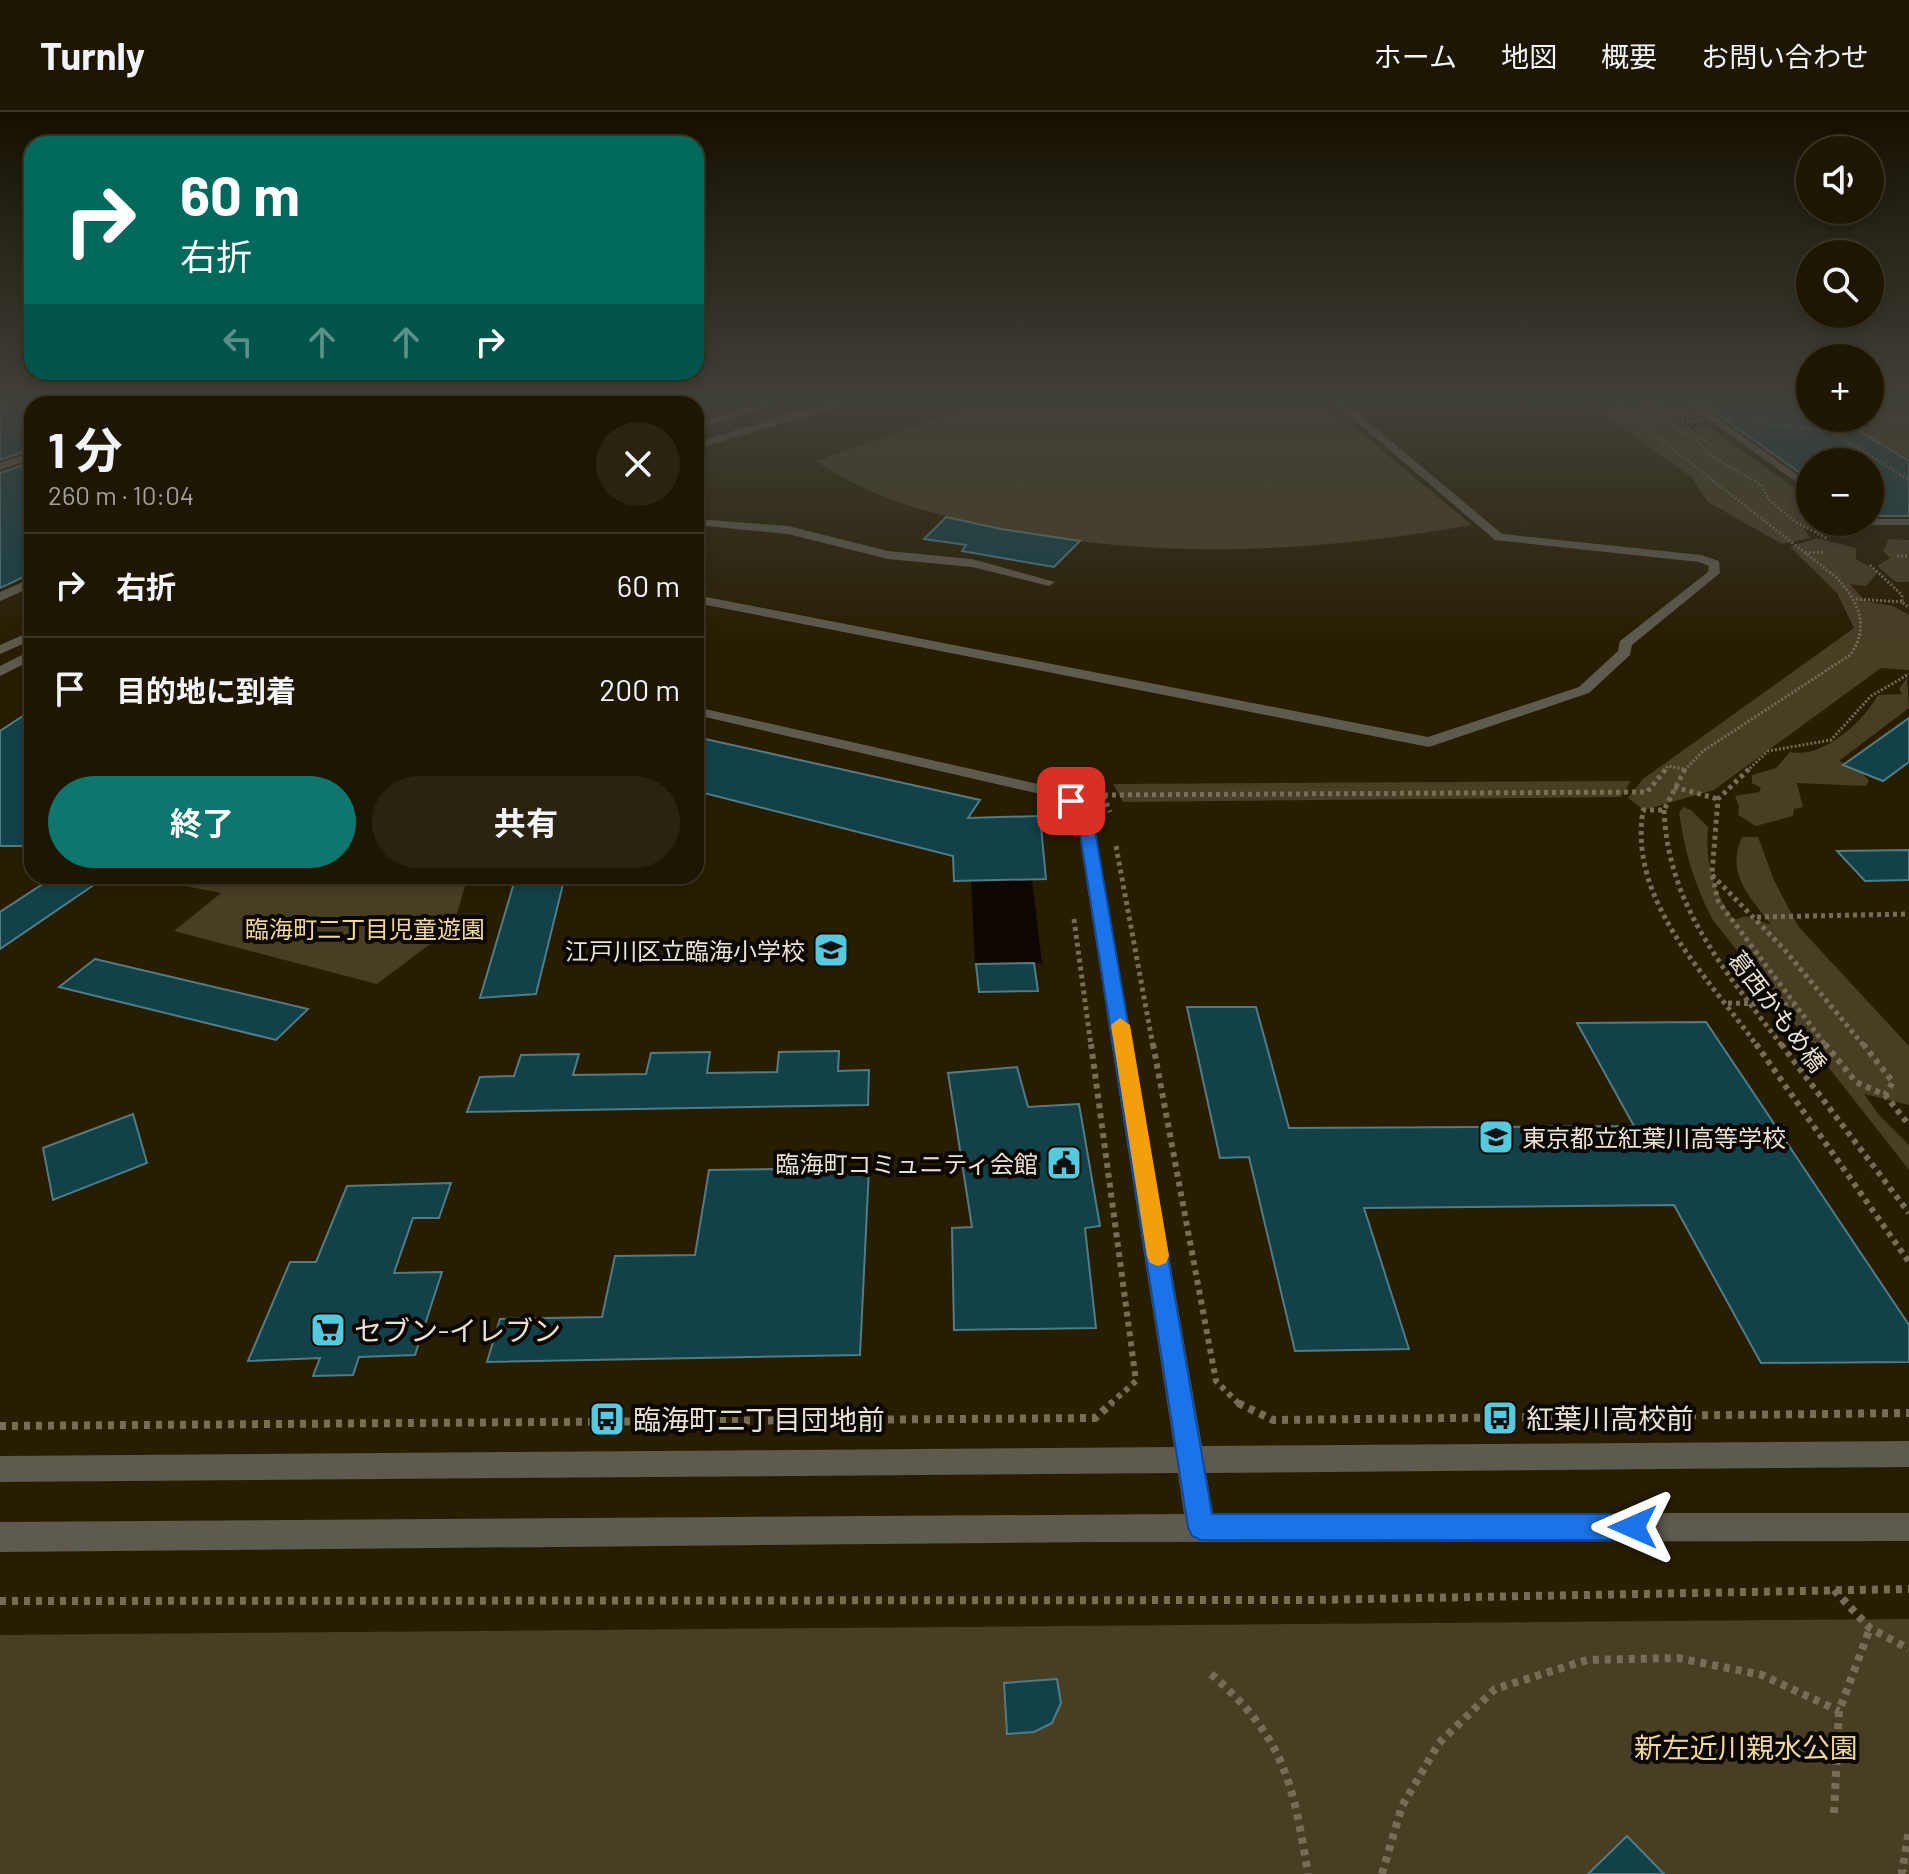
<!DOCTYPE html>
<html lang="ja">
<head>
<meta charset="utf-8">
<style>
  :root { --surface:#1d1601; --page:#2a2310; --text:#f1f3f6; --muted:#a09f99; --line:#3b3523; --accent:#0f766e }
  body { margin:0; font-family:Barlow,"Noto Sans JP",sans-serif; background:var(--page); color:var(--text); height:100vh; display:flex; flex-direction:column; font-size:30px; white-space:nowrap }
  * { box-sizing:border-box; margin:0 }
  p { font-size:26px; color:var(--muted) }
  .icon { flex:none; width:44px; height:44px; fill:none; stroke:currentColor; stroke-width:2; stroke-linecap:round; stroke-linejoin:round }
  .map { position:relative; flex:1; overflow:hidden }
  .sheet { position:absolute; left:24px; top:284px; width:680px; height:488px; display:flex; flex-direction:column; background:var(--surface); border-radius:24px; box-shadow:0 4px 12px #0003,0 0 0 2px var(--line) }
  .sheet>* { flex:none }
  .guide { position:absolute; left:24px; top:24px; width:680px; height:244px; border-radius:24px; box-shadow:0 4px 12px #0003,0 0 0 2px var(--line); background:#00695c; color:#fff; overflow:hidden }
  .tools { position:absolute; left:1796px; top:24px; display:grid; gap:16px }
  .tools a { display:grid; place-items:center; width:88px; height:88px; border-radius:50%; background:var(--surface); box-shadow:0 4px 12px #0003,0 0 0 2px var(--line); font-size:40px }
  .pin { position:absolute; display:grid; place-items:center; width:68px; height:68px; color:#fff; margin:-34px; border-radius:16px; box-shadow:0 4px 12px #0006 }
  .me { position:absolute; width:88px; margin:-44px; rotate:270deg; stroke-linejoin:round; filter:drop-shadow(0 0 6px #0008) }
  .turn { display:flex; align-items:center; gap:28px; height:168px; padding:0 24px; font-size:36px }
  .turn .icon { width:104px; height:104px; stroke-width:2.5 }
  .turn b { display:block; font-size:56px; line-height:68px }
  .lanes { display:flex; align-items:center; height:76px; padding:0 24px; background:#0003; justify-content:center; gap:40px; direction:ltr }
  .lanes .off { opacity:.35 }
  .round { display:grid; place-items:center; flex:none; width:84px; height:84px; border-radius:42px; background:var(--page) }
  .summary { display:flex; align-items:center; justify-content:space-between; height:136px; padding:0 24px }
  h1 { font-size:48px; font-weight:700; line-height:60px }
  .primary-button { display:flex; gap:16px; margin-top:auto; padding:16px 24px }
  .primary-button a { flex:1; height:92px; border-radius:48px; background:var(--accent); color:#fff; font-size:32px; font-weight:700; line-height:92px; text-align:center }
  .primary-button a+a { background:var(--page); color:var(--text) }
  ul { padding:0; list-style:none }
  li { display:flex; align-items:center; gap:24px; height:104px; padding:0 24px; border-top:2px solid var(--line) }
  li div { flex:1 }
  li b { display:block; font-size:30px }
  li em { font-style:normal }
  header { display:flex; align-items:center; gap:48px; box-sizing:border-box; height:112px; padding:0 40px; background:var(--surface); border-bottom:2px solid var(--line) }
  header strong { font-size:38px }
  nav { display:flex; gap:44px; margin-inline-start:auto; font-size:28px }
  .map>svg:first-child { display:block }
  .green { fill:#483e24 }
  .water { fill:#0e0700 }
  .building { fill:#12414a; stroke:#537b84; stroke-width:2 }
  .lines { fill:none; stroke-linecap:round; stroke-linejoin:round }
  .path-far3 { stroke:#756d55; stroke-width:3; stroke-dasharray:2 2; stroke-linecap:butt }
  .path-far2 { stroke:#756d55; stroke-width:5; stroke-dasharray:4 4; stroke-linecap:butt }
  .path-far1 { stroke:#756d55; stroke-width:6; stroke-dasharray:5 5; stroke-linecap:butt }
  .path { stroke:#756d55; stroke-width:8; stroke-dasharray:6 6; stroke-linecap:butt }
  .minor { fill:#5f5a4e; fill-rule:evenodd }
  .path-bridge-far2 { stroke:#756d55; stroke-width:3; stroke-dasharray:2 2; stroke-linecap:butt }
  .path-bridge-far1 { stroke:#756d55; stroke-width:5; stroke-dasharray:4 4; stroke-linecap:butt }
  .path-bridge { stroke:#756d55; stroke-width:6; stroke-dasharray:5 5; stroke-linecap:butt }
  .route { fill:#1a73e8; stroke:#114b97; stroke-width:2 }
  .slow { fill:#f59e0b }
  .labels { text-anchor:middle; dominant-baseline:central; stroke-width:8; stroke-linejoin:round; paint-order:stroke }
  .park-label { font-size:24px; fill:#ecd79a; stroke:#0c0801 }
  .poi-label { font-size:24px; fill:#e8e2d2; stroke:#0c0801; text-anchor:end }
  .street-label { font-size:24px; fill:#e8e2d2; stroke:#0c0801 }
  .near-poi-label { font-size:28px; fill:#e8e2d2; stroke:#0c0801; text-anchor:start }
  .near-park-label { font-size:28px; fill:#ecd79a; stroke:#0c0801 }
</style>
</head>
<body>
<header>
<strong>Turnly</strong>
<nav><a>ホーム</a><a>地図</a><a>概要</a><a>お問い合わせ</a></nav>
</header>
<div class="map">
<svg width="1909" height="1762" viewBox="0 0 1909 1762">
  <rect width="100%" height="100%" fill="#271d01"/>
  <path class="green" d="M990 287H1320L1472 413C1306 442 1144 449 979 412 921 399 865 383 816 349Z
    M1583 287H1662L1702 305 1666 306 1700 325 1695 315H1709L1810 387V410H1842L1846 413 1804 416 1810 426 1782 432 1708 390 1692 366Z
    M1870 301H1909V349L1837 306H1870Z
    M1817 426 1856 436V447L1878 460 1866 474 1850 472 1865 489 1893 494 1909 503V558L1881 556 1714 678 1644 698 1628 686 1643 667 1854 516 1837 481 1790 435Z
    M1889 427 1909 428V470H1896L1877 454 1890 446 1883 439Z
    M1907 566 1909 596 1839 649 1857 656 1869 669 1866 674 1797 671 1803 695 1794 697 1793 704 1756 714 1738 703 1739 694 1735 684 1759 680 1761 676 1752 671V663L1776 656 1790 640C1823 647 1863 610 1878 583L1902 582 1899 577Z
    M1631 669 1621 685 1123 690 1113 672Z
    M1683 695 1691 698 1708 715C1705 751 1713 778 1734 808L1745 804 1771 813C1751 785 1725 763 1742 725H1758L1774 768 1798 814 1909 934V993L1864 982 1879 1003 1909 1033V1058L1713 808C1694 773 1685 740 1679 701Z
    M186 764H468L453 815 377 872 174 819 221 781 175 772Z
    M1909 1507V1762H0V1523Z"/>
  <path class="water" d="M971 768H1032L1042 851 975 852Z"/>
  <path class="building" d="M0 287H32V337L0 348Z
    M1696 287H1810V306H1837L1909 349V404H1870V350H1810V368Z
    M32 350V461L0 476V361Z
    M946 405 1001 417 1080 429 1054 455 962 439 966 433 924 427Z
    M32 598V734H0V619Z
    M1909 606V650L1883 669 1843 653Z
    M696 625 980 688 968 706 1040 704 1046 767 954 769 953 744 696 679Z
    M1909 738V768L1865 769 1837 739Z
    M55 764H107L0 837V800Z
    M516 764H565L536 882 480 886Z
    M95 847 308 897 276 928 59 875Z
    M1034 851 1038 879 979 880 976 852Z
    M1187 895H1256L1289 1016 1634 1014 1577 911 1706 910 1909 1213V1250L1761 1251 1674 1093 1364 1096 1409 1237 1295 1239 1249 1045 1220 1046Z
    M839 939 838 959 869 958 868 993 467 1000 480 965 514 964 521 943 579 942 573 963 646 962 651 941 710 940 707 961 777 960 779 940Z
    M1017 955 1028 995 1079 992 1100 1114 1085 1116 1096 1216 954 1218 952 1116 972 1115 948 961Z
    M133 1002 147 1051 53 1088 43 1036Z
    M869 1056 860 1243 487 1250 500 1207 602 1205 615 1144 695 1143 709 1058Z
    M451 1071 439 1106H413L394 1161 442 1160 415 1243 359 1245 353 1263 313 1264 320 1246 248 1249 290 1150H316L347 1074Z
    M1057 1567 1061 1591 1052 1611 1034 1620 1007 1622 1004 1571Z
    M1627 1724 1664 1762H1588Z"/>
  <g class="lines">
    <path class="path-far3" d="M336 287 362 290
      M1609 287 1836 465C1858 489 1871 514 1850 543L1703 639 1684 659
      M1637 287 1702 334 1706 341 1761 373 1770 389 1796 410 1828 427
      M1637 287H1646L1713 334
      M1752 310 1831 319 1909 368
      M1815 419H1841
      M1805 441 1823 440
      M1897 444H1909
      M1870 453 1902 483V490L1909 496
      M1856 487 1902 490
      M1664 659 1668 654 1685 657
      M1747 659 1768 639 1831 628 1871 584 1909 562"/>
    <path class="path-far2" d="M1685 657 1664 698H1643C1628 791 1708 864 1757 934
      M1749 657 1718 687 1712 762 1718 789 1826 934
      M1674 675 1718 687
      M1096 681 1103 683 1110 700
      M1104 683 1647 680 1666 657
      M1116 734 1153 934
      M1712 763 1784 837 1864 934
      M1757 805 1909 802
      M1074 807 1091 934
      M1728 891 1793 893"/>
    <path class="path-far1" d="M1091 932 1136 1269 1109 1293
      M1153 932 1216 1269 1240 1293
      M1756 932 1909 1150
      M1825 932 1856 970 1885 983 1909 1013
      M1863 932 1893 970 1885 983"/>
    <path class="path" d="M1238 1291 1273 1308 1909 1301
      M0 1314 1095 1306 1112 1291
      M1834 1478 1870 1516 1909 1537
      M0 1489 1312 1488 1909 1477
      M1211 1562C1284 1625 1293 1670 1308 1762
      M1834 1701 1839 1599 1870 1516
      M1382 1762 1402 1694 1439 1631 1495 1577 1587 1548 1678 1546 1762 1563 1839 1599
      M1905 1762 1902 1760 1909 1718"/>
    <path class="minor" d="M164 287H178L169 292H156Z
      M223 287H251L271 292H245Z
      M373 287H402L422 292H395Z
      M424 287H453L474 292H446Z
      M777 287H792L696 318V312Z
      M847 287H864L696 337V331L779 304Z
      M1330 287H1341L1502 422 1701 443 1719 449 1720 461 1632 533 1630 543 1589 581 1429 635 696 491V483L1428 625 1579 575 1618 539 1620 529 1708 460 1709 454 1699 450 1495 428Z
      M1680 287H1691L1810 372V380Z
      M32 340V347L0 358V351Z
      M696 407 788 414 888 439 972 447 1055 470 1049 474 972 455 888 447 788 422 696 413Z
      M1870 407H1909V413H1856L1850 410H1870Z
      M32 466V475L0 489V480Z
      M32 519V528L0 542V533Z
      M32 538V548L0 564V554Z
      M696 595 1051 675 1077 685 1092 701 1202 1334 1909 1329V1355L1206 1361 1213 1401H1909V1429L1101 1430 0 1440V1410L1184 1402 1178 1361 0 1370V1344L1174 1335 1076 702 1065 693 1040 682 696 603Z"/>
    <path class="path-bridge-far2" d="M1678 309 1731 308"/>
    <path class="path-bridge-far1" d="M1664 698C1668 796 1726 859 1782 934"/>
    <path class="path-bridge" d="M1781 932 1909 1101"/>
  </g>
  <linearGradient id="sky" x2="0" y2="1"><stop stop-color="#151001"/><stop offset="0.54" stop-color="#414038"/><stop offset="1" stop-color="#414038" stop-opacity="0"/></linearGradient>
  <rect width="1909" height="534" fill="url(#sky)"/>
  <path class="route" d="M1071 684 1092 701 1212 1402H1633L1643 1406 1647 1415 1643 1424 1633 1428H1201L1192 1424 1188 1415 1077 702 1063 689Z"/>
  <path class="slow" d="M1120 906 1130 913 1169 1144 1166 1151 1158 1154 1150 1151 1147 1144 1111 913Z"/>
  <defs>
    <symbol id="school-square" viewBox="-11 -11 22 22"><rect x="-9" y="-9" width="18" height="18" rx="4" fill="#55cadf" stroke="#0c0801"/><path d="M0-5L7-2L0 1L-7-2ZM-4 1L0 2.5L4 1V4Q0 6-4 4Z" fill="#111"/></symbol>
    <symbol id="civic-square" viewBox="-11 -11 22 22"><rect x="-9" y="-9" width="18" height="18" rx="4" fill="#55cadf" stroke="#0c0801"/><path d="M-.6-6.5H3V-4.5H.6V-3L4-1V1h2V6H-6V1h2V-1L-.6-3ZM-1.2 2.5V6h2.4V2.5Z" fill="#111"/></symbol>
    <symbol id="supermarket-square" viewBox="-11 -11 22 22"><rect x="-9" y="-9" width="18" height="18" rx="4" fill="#55cadf" stroke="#0c0801"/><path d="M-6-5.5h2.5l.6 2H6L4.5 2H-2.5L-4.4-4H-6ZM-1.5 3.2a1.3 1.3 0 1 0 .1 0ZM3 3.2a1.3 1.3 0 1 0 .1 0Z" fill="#111"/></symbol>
    <symbol id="bus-square" viewBox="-11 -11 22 22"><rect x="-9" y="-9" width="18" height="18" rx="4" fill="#55cadf" stroke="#0c0801"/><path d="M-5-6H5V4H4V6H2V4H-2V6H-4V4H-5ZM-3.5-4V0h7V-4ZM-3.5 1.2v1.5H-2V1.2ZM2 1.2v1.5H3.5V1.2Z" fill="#111"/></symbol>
  </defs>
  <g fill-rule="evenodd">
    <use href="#school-square" x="811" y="818" width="40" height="40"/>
    <use href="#school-square" x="1476" y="1005" width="40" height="40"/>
    <use href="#civic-square" x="1044" y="1031" width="40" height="40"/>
    <use href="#supermarket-square" x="308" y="1198" width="40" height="40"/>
    <use href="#bus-square" x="1480" y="1286" width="40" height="40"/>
    <use href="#bus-square" x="587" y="1287" width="40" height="40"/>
  </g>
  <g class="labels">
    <g class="park-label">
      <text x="365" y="816">臨海町二丁目児童遊園</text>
    </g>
    <g class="poi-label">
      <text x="805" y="838">江戸川区立臨海小学校</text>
      <text x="1522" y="1025" text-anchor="start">東京都立紅葉川高等学校</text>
      <text x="1038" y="1051">臨海町コミュニティ会館</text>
    </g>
    <g class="street-label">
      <text transform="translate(1778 899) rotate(53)">葛西かもめ橋</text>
    </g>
    <g class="near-poi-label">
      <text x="354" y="1218">セブン-イレブン</text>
      <text x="1526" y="1306">紅葉川高校前</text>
      <text x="633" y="1307">臨海町二丁目団地前</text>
    </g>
    <g class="near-park-label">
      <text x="1746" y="1635">新左近川親水公園</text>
    </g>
  </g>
</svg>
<div class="tools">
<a><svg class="icon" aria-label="sound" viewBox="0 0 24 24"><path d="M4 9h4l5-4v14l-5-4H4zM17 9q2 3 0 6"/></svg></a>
<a><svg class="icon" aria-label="search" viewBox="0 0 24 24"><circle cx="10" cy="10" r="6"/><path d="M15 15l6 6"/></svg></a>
<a>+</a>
<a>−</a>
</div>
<div class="pin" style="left:1071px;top:689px;background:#d93025"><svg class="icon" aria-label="arrive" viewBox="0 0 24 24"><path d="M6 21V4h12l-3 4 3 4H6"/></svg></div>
<svg class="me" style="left:1633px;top:1415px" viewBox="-20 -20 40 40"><path d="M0-17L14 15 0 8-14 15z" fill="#1a73e8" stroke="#fff" stroke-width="4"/></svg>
<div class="guide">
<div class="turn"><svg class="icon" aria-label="right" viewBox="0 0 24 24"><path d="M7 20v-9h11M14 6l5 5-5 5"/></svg><div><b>60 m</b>右折</div></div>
<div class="lanes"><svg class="icon off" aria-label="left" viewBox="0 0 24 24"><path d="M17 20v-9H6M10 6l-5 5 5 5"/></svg><svg class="icon off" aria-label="ahead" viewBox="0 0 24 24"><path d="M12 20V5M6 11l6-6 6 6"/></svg><svg class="icon off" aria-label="ahead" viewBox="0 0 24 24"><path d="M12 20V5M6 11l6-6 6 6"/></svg><svg class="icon" aria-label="right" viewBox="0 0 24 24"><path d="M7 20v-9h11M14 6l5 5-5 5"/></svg></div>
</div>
<section class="sheet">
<div class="summary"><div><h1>1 分</h1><p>260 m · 10:04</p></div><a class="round"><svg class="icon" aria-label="close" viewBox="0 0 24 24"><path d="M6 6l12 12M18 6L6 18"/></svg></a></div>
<ul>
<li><svg class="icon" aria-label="right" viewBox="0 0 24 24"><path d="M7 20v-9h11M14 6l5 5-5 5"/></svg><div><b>右折</b></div><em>60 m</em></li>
<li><svg class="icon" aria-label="arrive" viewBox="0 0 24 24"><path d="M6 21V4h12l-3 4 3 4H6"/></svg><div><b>目的地に到着</b></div><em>200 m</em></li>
</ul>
<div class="primary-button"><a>終了</a><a>共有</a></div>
</section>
</div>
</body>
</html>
